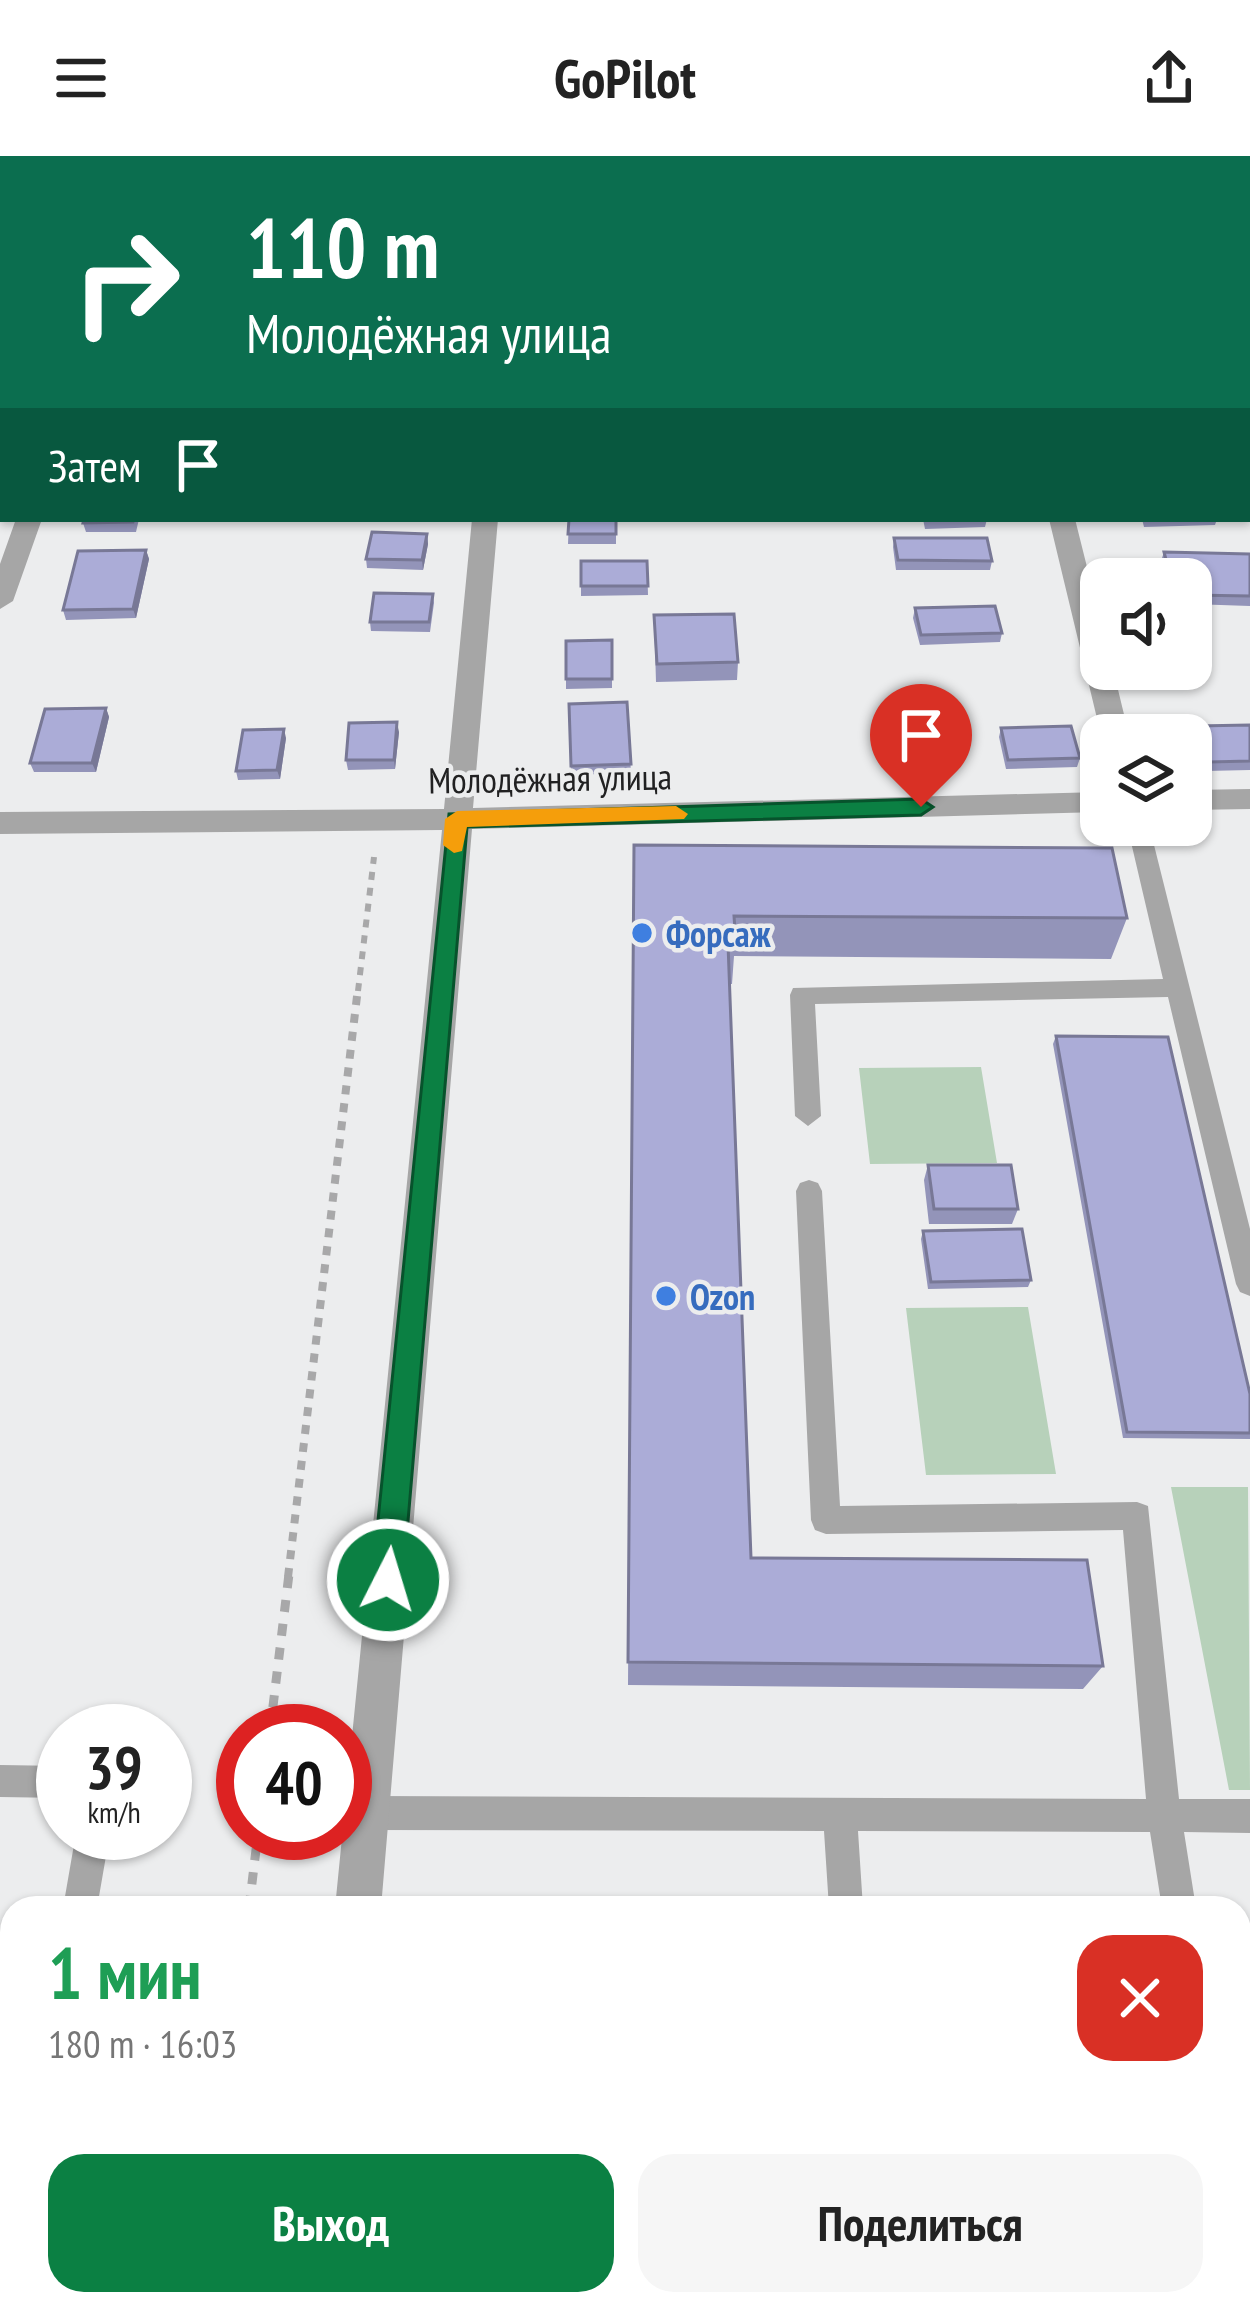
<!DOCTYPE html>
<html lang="ru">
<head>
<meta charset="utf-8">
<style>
  :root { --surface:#fff; --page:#f6f6f6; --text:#222; --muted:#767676; --accent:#0b8043 }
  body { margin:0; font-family:"PT Sans Narrow",sans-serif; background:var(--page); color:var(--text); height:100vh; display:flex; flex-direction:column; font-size:45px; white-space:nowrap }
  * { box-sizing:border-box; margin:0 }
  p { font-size:39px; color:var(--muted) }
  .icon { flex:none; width:66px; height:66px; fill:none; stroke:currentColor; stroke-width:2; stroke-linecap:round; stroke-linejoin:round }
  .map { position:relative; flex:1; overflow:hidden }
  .sheet { position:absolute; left:0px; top:1740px; width:1251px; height:420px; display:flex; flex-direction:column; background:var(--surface); border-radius:36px 36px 0 0; box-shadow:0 3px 9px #0004 }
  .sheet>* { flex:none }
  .guide { position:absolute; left:0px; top:0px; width:1251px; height:366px; box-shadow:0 3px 9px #0004; background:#0b6e4f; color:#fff; overflow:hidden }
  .controls { position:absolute; left:1080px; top:402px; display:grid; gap:24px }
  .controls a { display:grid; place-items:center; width:132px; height:132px; border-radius:24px; background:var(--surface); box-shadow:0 3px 9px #0004; font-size:60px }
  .speed { position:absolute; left:36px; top:1548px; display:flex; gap:24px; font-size:60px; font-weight:700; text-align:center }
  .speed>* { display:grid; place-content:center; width:156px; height:156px; border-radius:50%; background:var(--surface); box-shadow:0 3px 9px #0004; line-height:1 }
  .speed small { font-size:30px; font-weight:400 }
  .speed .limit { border:18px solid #d22; background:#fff; color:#111 }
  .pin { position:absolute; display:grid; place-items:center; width:102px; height:102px; color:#fff; margin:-123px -51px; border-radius:50% 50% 50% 0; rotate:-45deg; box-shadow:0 0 12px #0007 }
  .pin .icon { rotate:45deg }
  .me { position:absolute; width:132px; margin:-66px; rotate:5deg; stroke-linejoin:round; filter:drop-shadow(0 0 9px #0008) }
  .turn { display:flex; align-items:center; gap:42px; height:252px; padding:0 48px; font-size:54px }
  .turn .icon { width:156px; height:156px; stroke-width:2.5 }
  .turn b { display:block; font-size:84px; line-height:102px }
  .then { display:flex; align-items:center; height:114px; padding:0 48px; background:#0003; gap:24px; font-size:45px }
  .round { display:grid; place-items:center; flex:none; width:126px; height:126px; border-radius:36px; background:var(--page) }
  .head { display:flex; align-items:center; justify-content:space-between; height:204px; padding:0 48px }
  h1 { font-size:72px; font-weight:700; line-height:90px; color:#1e9e55 }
  .action { display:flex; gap:24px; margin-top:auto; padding:24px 48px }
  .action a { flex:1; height:138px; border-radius:36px; background:var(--accent); color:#fff; font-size:48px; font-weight:700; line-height:138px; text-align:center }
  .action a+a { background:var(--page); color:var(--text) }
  header { display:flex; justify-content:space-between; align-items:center; height:156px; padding:0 48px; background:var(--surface); font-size:54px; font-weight:700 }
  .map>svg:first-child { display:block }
  .green { fill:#b7d1ba }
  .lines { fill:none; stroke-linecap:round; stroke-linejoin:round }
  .path-far2 { stroke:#a8a8a9; stroke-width:6; stroke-dasharray:8 8; stroke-linecap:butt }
  .path-far1 { stroke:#a8a8a9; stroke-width:8; stroke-dasharray:9 9; stroke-linecap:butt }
  .path { stroke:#a8a8a9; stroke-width:9; stroke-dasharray:12 12; stroke-linecap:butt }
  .service { fill:#a6a6a6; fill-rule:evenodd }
  .minor { fill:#a6a6a6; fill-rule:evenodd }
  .tertiary { fill:#a6a6a6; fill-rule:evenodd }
  .wall { fill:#9394b9 }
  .shaded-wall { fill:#787896 }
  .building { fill:#abacd7; stroke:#787896; stroke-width:3 }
  .route { fill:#0b8043; stroke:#07532c; stroke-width:3 }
  .slow { fill:#f59e0b }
  .shop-dot { fill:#3f7fe0; stroke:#ecedee; stroke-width:4.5 }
  .labels { text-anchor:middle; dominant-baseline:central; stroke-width:9; stroke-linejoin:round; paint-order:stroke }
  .street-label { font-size:36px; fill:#212122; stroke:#ecedee }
  .shop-label { font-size:36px; font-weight:bold; fill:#366cbe; stroke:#ecedee; text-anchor:start }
</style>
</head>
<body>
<header><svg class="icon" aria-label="menu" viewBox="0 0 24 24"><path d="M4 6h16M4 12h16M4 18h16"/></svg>GoPilot<svg class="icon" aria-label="share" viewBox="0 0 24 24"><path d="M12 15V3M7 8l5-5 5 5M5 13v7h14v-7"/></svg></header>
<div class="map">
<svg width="1250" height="2160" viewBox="0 0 1250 2160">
  <rect width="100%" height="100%" fill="#ecedee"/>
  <path class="green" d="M981 911 997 1007 870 1008 859 912Z
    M1028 1151 1056 1318 926 1319 906 1152Z
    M1171 1331H1248L1250 1634H1229Z"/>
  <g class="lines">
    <path class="path-far2" d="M358 835 374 701"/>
    <path class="path-far1" d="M288 1421 358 832"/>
    <path class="path" d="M270 1575 289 1418
      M249 1752 258 1677
      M198 2160 200 2148"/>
    <path class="service" d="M1127 669H1149L1250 1073V1140L1240 1136 1236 1128 1168 841 815 848 821 960 808 970 795 960 790 839 793 832 1163 823Z
      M809 1024 818 1027 822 1035 840 1350 1137 1346 1148 1350 1179 1643H1250V1677L1184 1676 1196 1752H1162L1150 1676 858 1675 863 1752H829L824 1675 367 1674 355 1669 350 1657 355 1645 367 1640 1146 1643 1123 1374 826 1378 815 1374 811 1364 796 1035 800 1027Z
      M0 1609 63 1610V1642L0 1641Z
      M76 1677H110L97 1752H63Z
      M0 1938H12V1974H0Z
      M1239 2100 1250 2104V2160H1227L1225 2148H1239Z
      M852 2148H890V2160H852Z"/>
    <path class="minor" d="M1248 148H1250V162H1248Z
      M0 151H3V165H0Z
      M16 363H42L13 445 0 453V408Z
      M1049 363H1075L1101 467V513H1113L1129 579H1101Z"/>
    <path class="tertiary" d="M515 0H535V3H515Z
      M472 363H498L473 652 1101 636V656L472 673 381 1752H335L442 674 0 678V656L444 653Z
      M1250 633V653L1191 654V634Z
      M296 2148H348L347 2160H295Z"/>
  </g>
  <path class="wall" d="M432 0H487V2H433Z
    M1084 0H1145L1144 3H1084Z
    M139 363 136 376H86L83 367Z
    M569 363H616V388H568Z
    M923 363H987L985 371 925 373Z
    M1142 363H1217L1215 369 1144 371Z
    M427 378 428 388 423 414 367 412 366 403Z
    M894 382 992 405 990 414H896L893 391Z
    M146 394 149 403 136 462 66 464 63 454Z
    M1164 396 1250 398V450L1191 448V423H1165L1161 405Z
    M581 405H647L648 439 581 440Z
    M433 438 434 447 430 476 371 475 370 466Z
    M915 452 1002 477 1000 486 920 489 913 462Z
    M654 459 738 506 737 524 656 526Z
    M612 484V532L566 533V523Z
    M627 546 631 617 571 619 569 548Z
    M106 552 109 561 96 616H34L30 607Z
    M1250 569V614L1206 615 1193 580 1197 570Z
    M1001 572 1080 602 1077 611 1006 613 999 581Z
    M399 576 395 613 348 614 346 604Z
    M286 582 280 623 238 624 236 615Z
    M634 689 1127 762 1111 803 734 800 732 828H730L751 1402 1103 1510 1083 1533 628 1529Z
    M1056 880 1250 1238V1283L1123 1282 1053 888Z
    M928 1009 1018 1053 1012 1068H929L924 1024Z
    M923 1075 1031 1124 1028 1131 928 1133 921 1083Z
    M949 2148H1159L1161 2160H950Z"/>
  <path class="shaded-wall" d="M427 378 428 388 423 414 422 404Z
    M146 394 149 403 136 462 133 453Z
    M106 552 109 561 96 616 92 607Z
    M397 566 399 576 395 613 394 604Z
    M284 573 286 582 280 623 277 614Z"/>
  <path class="building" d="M67 0H102L101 3H66Z
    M0 175 3 176V196H0Z
    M0 257H3V269L0 279Z
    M84 363H134L133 366 83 367Z
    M569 363H616V378H568Z
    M372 376 427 378 422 404 366 403Z
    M894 382H987L992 405 898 404Z
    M146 394 133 453 63 454 78 395Z
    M1164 396 1250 398V440L1191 439V423H1171Z
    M581 405H647L648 430H581Z
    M374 437 433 438 429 466H370Z
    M995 450 1002 477 921 479 915 452Z
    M734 458 738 506 657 508 654 459Z
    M612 484V523H566V485Z
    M627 546 631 608 571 610 569 548Z
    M106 552 92 607H30L45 553Z
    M397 566 394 604H346L349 567Z
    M1250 569V605L1209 606 1197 570Z
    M1071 570 1080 602 1008 604 1001 572Z
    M284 573 277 614 236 615 243 574Z
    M634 689 1112 692 1127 762 734 760 736 788H728L751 1402 1087 1404 1103 1510 628 1506Z
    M1056 880 1168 881 1250 1238V1277L1127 1276Z
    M928 1009H1011L1018 1053H934Z
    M1022 1073 1031 1124 931 1126 923 1075Z
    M478 2148H756V2160H478Z
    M965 2148H1159L1161 2160H966Z"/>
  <path class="route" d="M921 643 933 651 921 659 467 671 403 1424 399 1434 388 1438 377 1434 372 1424 449 658Z"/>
  <path class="slow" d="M676 650 688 658 684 663 467 671 462 695 454 697 443 689 445 663 457 655Z"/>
  <g class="shop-dot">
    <circle cx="642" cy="777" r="12"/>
    <circle cx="666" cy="1140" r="12"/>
  </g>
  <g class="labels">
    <g class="street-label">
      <text transform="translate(550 622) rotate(-1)">Молодёжная улица</text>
    </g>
    <g class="shop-label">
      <text x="666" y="777">Форсаж</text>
      <text x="690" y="1140">Ozon</text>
    </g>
  </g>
</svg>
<div class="controls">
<a><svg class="icon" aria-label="sound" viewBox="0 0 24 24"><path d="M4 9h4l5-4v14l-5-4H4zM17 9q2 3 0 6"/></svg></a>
<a><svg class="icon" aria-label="layers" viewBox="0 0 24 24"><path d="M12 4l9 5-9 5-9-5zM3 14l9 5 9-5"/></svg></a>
</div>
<div class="speed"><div>39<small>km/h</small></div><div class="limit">40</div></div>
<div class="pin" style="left:921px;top:651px;background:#d93025"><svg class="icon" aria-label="arrive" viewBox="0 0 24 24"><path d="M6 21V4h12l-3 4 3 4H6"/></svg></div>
<svg class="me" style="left:388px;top:1424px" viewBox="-20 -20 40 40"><circle r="17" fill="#0b8043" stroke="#fff" stroke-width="3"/><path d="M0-11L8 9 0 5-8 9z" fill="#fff"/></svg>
<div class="guide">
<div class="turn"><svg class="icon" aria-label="right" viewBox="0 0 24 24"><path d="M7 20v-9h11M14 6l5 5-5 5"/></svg><div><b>110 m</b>Молодёжная улица</div></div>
<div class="then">Затем<svg class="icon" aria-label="arrive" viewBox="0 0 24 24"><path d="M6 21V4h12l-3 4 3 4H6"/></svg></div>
</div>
<section class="sheet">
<div class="head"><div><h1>1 мин</h1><p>180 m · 16:03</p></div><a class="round" style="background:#d93025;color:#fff"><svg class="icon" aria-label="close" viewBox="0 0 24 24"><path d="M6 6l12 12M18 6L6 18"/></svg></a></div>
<div class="action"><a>Выход</a><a>Поделиться</a></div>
</section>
</div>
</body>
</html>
